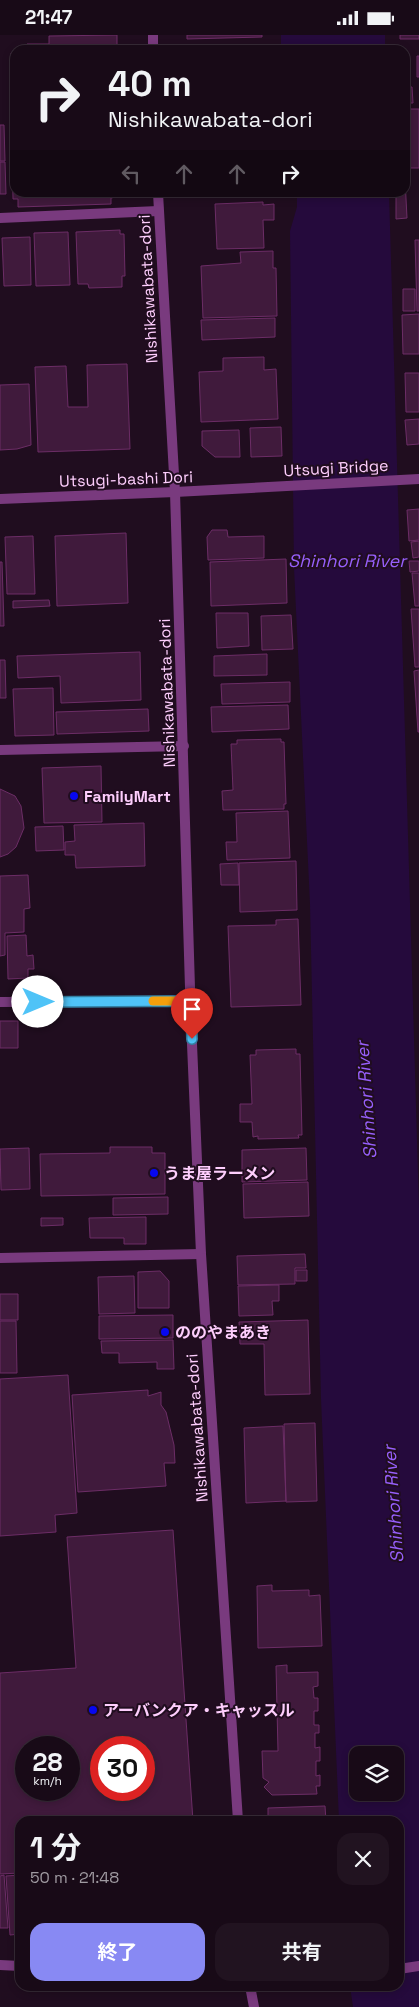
<!DOCTYPE html>
<html lang="ja">
<head>
<meta charset="utf-8">
<style>
  :root { --surface:#180a17; --page:#211320; --text:#f1f3f6; --muted:#9f9aa1; --line:#362b36; --accent:#8889f3 }
  body { margin:0; font-family:"Space Grotesk","Noto Sans JP",sans-serif; background:var(--page); color:var(--text); height:100vh; display:flex; flex-direction:column; font-size:19px; white-space:nowrap }
  * { box-sizing:border-box; margin:0 }
  p { font-size:16px; color:var(--muted) }
  .icon { flex:none; width:28px; height:28px; fill:none; stroke:currentColor; stroke-width:2; stroke-linecap:round; stroke-linejoin:round }
  .map { position:relative; flex:1; overflow:hidden }
  .details { position:absolute; left:15px; top:1781px; width:389px; height:175px; display:flex; flex-direction:column; background:var(--surface); border-radius:15px; box-shadow:0 2px 8px #0003,0 0 0 1px var(--line) }
  .details>* { flex:none }
  .guide { position:absolute; left:10px; top:10px; width:400px; height:152px; border-radius:15px; box-shadow:0 2px 8px #0003,0 0 0 1px var(--line); background:#180a17; color:var(--text); overflow:hidden }
  .fabs { position:absolute; left:349px; top:1711px; display:grid; gap:10px }
  .fabs a { display:grid; place-items:center; width:55px; height:55px; border-radius:10px; background:var(--surface); box-shadow:0 2px 8px #0003,0 0 0 1px var(--line); font-size:25px }
  .speed { position:absolute; left:15px; top:1701px; display:flex; gap:10px; font-size:25px; font-weight:700; text-align:center }
  .speed>* { display:grid; place-content:center; width:65px; height:65px; border-radius:50%; background:var(--surface); box-shadow:0 2px 8px #0003,0 0 0 1px var(--line); line-height:1 }
  .speed small { font-size:12px; font-weight:400 }
  .speed .limit { border:8px solid #d22; background:#fff; color:#111 }
  .pin { position:absolute; display:grid; place-items:center; width:42px; height:42px; color:#fff; margin:-51px -21px; border-radius:50% 50% 50% 0; rotate:-45deg; box-shadow:0 0 5px #0007 }
  .pin .icon { rotate:45deg }
  .me { position:absolute; width:55px; margin:-28px; rotate:90deg; stroke-linejoin:round; filter:drop-shadow(0 0 4px #0008) }
  .turn { display:flex; align-items:center; gap:18px; height:105px; padding:0 15px; font-size:22px }
  .turn .icon { width:65px; height:65px; stroke-width:2.5 }
  .turn b { display:block; font-size:35px; line-height:42px }
  .lanes { display:flex; align-items:center; height:48px; padding:0 15px; background:#0003; justify-content:center; gap:25px; direction:ltr }
  .lanes .off { opacity:.35 }
  .round { display:grid; place-items:center; flex:none; width:52px; height:52px; border-radius:15px; background:var(--page) }
  .head { display:flex; align-items:center; justify-content:space-between; height:85px; padding:0 15px }
  h1 { font-size:30px; font-weight:700; line-height:38px }
  .primary-button { display:flex; gap:10px; margin-top:auto; padding:10px 15px }
  .primary-button a { flex:1; height:58px; border-radius:15px; background:var(--accent); color:#fff; font-size:20px; font-weight:700; line-height:58px; text-align:center }
  .primary-button a+a { background:var(--page); color:var(--text) }
  .status { display:flex; justify-content:space-between; align-items:center; height:35px; padding:0 25px; background:var(--surface); direction:ltr }
  .status svg { height:14px; fill:currentColor }
  .map>svg:first-child { display:block }
  .water { fill:#250a3c; fill-rule:evenodd }
  .building { fill:#401a3c; stroke:#6c2d66; fill-rule:evenodd }
  .lines { fill:none; stroke-linecap:round; stroke-linejoin:round }
  .minor { stroke:#793a7e; stroke-width:10 }
  .tertiary { stroke:#793a7e; stroke-width:10 }
  .route-casing { stroke:#337fa1; stroke-width:12 }
  .route { stroke:#4fc3f7; stroke-width:9 }
  .slow { stroke:#f59e0b; stroke-width:9 }
  .poi-dot { fill:#0707f0; stroke:#200d1f; stroke-width:2 }
  .labels { text-anchor:middle; dominant-baseline:central; stroke-width:4; stroke-linejoin:round; paint-order:stroke }
  .street-label { font-size:16px; fill:#fecefd; stroke:#200d1f }
  .poi-label { font-size:16px; font-weight:bold; fill:#fecefd; stroke:#200d1f; text-anchor:start }
  .water-label { font-size:18px; font-style:italic; fill:#975ffb; stroke:#200d1f }
</style>
</head>
<body>
<div class="status"><b>21:47</b><svg viewBox="0 0 49 12"><path d="M0 12V9h3v3zM5 12V6h3v6zM10 12V3h3v9zM15 12V0h3v12zM26 1h20v11H26zM47 4h2v5h-2z"/></svg></div>
<div class="map">
<svg width="419" height="1972" viewBox="0 0 419 1972">
  <rect width="100%" height="100%" fill="#200d1f"/>
  <path class="water" d="M281 0H385V15H281Z
    M297 158H389L419 1173V1972H353L350 1951H399V1786H339L321 1364 310 869 294 533 290 196 297 172ZM358 1720H395V1758H358Z"/>
  <path class="building" d="M117 0V15H16L27 13V9H49V1Z
    M187 0H262V2L187 4Z
    M400 0H419V4H400Z
    M270 11V15H203V13Z
    M15 17V74H12L11 18Z
    M417 21H419V42H417Z
    M405 52H412L413 68H405Z
    M405 74H419V133H405Z
    M0 90H4L5 126H0Z
    M15 113V158H116V162L111 163V169L18 172V164H13L12 114Z
    M0 127H5L6 159H0Z
    M405 144 407 183 396 184V158H405Z
    M217 158H236V160L217 161Z
    M236 158H275V159L237 160Z
    M263 167V170L274 169V185H263L264 213 217 214 215 169Z
    M120 195V199H124L125 241H122V252L89 253 88 249H78L76 197Z
    M68 197 70 250 36 251 34 198Z
    M30 202 31 250 4 251 2 203Z
    M415 205H419V276H417Z
    M273 216V233H276L277 281 203 283 201 231 241 228 240 217Z
    M403 254H415V276H403Z
    M419 279V319H403L402 280Z
    M275 283V302L202 305 201 285Z
    M264 322V335L276 334 278 384 201 387 199 337 223 336V323Z
    M127 329 130 414 38 417 35 332 66 331 68 372H88L87 330Z
    M405 338H419V377H406Z
    M29 349 31 410 17 414 0 415V350Z
    M419 384V409L407 410 405 385Z
    M281 392 282 421 251 422 250 393Z
    M239 395 240 422H215L202 411V396Z
    M419 474V505L409 506 407 475Z
    M212 495H227L228 502 264 501V523L208 525 207 502Z
    M126 498 128 568 57 571 55 501Z
    M33 501 35 559H7L5 502Z
    M419 506V522L413 523 411 507Z
    M286 524 287 568 211 571 210 527Z
    M409 526H419V536L410 537Z
    M0 527H2L4 591H0Z
    M412 538H419V571H415Z
    M49 565 50 571 13 573V566Z
    M411 574H419V632H415Z
    M216 578H248L249 611 217 613Z
    M291 580 293 614 262 615 261 581Z
    M140 617 141 665 61 668 60 641 18 643 17 621Z
    M267 619V640L214 641V621Z
    M0 625H5L6 663H0Z
    M419 635V697H418L414 636Z
    M290 647V667L222 669 221 649Z
    M53 653 54 700 15 701 13 654Z
    M288 670 289 694 212 697 211 672Z
    M148 674 149 696 57 699 56 677Z
    M281 704V707H284L286 769H284V774L223 775 222 756 233 755 231 709H237V705Z
    M101 731 102 787 44 788 42 733Z
    M0 754 15 761 21 771 24 793 16 812 8 819 0 822Z
    M288 776 290 823 227 825 226 807H237L236 778Z
    M144 788 145 831 76 833 75 820H65V807L75 806 74 790Z
    M63 791 64 815 36 816 35 792Z
    M296 826 297 875 240 877 239 828Z
    M238 828 239 850H221L220 829Z
    M28 840 30 873 24 874V897L5 898V920L0 921V841Z
    M298 884 301 970 231 972 228 891 276 890V885Z
    M26 900 27 921 33 920 34 934H28V943L8 944 7 901Z
    M0 986H18V1013H0Z
    M296 1014V1019H300L302 1100H298L299 1103 258 1104V1101L253 1102 252 1087H240V1069H252L250 1020H256V1015Z
    M110 1112H152V1118H165V1159L41 1161 40 1119 110 1118Z
    M29 1113 30 1154 1 1155 0 1114Z
    M306 1113 307 1145 242 1147V1115Z
    M308 1147 309 1181 244 1183 243 1149Z
    M168 1162V1179L113 1180V1163Z
    M146 1182V1209H124V1203H90L89 1183Z
    M41 1183H63V1190L41 1191Z
    M305 1219 306 1233H295V1249L238 1250 237 1221Z
    M296 1235H307V1246H296Z
    M160 1236 169 1246V1273H138V1237Z
    M134 1241 135 1278 99 1279 98 1242Z
    M279 1250V1266H272L273 1280 239 1281 238 1251Z
    M0 1259H18V1285H0Z
    M173 1280V1303L99 1304V1281Z
    M308 1285 310 1359 265 1360 264 1309H240L239 1287Z
    M0 1286H16L17 1338H0Z
    M173 1305 174 1334H157V1327L119 1328V1318H102L101 1306Z
    M68 1340 77 1478 55 1480 56 1497 0 1501V1344Z
    M148 1355V1361L161 1357V1370L166 1377 174 1410 175 1428H164L166 1451 78 1457 72 1360Z
    M315 1388 317 1466 286 1467 284 1389Z
    M283 1391 286 1466 246 1468 244 1393Z
    M173 1495 193 1786H20V1838L0 1839V1638L76 1633 67 1502ZM26 1712H69V1755H26ZM101 1712H144V1755H101Z
    M272 1550V1556L309 1555V1561L320 1560 322 1611 258 1613 257 1551Z
    M287 1630V1638L318 1637V1651L313 1652 314 1663H318V1676H314V1690H319V1698H315V1713L320 1712V1726H316V1741L320 1740V1751H316L317 1759 272 1760 264 1752 269 1747 263 1743 262 1716H278L276 1631Z
    M325 1771 326 1786H268V1773Z
    M4 1840 8 1893H0V1841Z
    M20 1840V1899L10 1900 6 1841Z"/>
  <g class="lines">
    <path class="minor" d="M0 183 158 176
      M0 715 184 711
      M0 967 191 966
      M0 1223 201 1219"/>
    <path class="tertiary" d="M153 0V15
      M158 158 175 457 191 986 201 1219 238 1786
      M0 464 175 457 419 444
      M0 1930 20 1931
      M399 1934 419 1931
      M250 1951 254 1972"/>
  </g>
  <g class="lines">
    <defs>
      <path id="route" d="M38 967 191 966 192 1004"/>
    </defs>
    <use href="#route" class="route-casing"/>
    <use href="#route" class="route"/>
    <path class="slow" d="M153 966H191"/>
  </g>
  <g class="poi-dot">
    <circle cx="74" cy="761" r="5"/>
    <circle cx="154" cy="1138" r="5"/>
    <circle cx="165" cy="1297" r="5"/>
    <circle cx="93" cy="1675" r="5"/>
  </g>
  <g class="labels">
    <g class="street-label">
      <text transform="translate(148 254) rotate(-93)">Nishikawabata-dori</text>
      <text transform="translate(336 433) rotate(-3)">Utsugi Bridge</text>
      <text transform="translate(126 444) rotate(-2)">Utsugi-bashi Dori</text>
      <text transform="translate(167 658) rotate(-92)">Nishikawabata-dori</text>
      <text transform="translate(197 1393) rotate(-94)">Nishikawabata-dori</text>
    </g>
    <g class="poi-label">
      <text x="84" y="761">FamilyMart</text>
      <text x="164" y="1138">うま屋ラーメン</text>
      <text x="175" y="1297">ののやまあき</text>
      <text x="103" y="1675">アーバンクア・キャッスル</text>
    </g>
    <g class="water-label">
      <text x="347" y="525">Shinhori River</text>
      <text transform="translate(366 1065) rotate(-94)">Shinhori River</text>
      <text transform="translate(393 1469) rotate(-94)">Shinhori River</text>
    </g>
  </g>
</svg>
<div class="fabs">
<a><svg class="icon" aria-label="layers" viewBox="0 0 24 24"><path d="M12 4l9 5-9 5-9-5zM3 14l9 5 9-5"/></svg></a>
</div>
<div class="speed"><div>28<small>km/h</small></div><div class="limit">30</div></div>
<div class="pin" style="left:192px;top:1004px;background:#d93025"><svg class="icon" aria-label="arrive" viewBox="0 0 24 24"><path d="M6 21V4h12l-3 4 3 4H6"/></svg></div>
<svg class="me" style="left:38px;top:967px" viewBox="-20 -20 40 40"><circle r="19" fill="#fff"/><path d="M0-13L10 11 0 6-10 11z" fill="#4fc3f7"/></svg>
<div class="guide">
<div class="turn"><svg class="icon" aria-label="right" viewBox="0 0 24 24"><path d="M7 20v-9h11M14 6l5 5-5 5"/></svg><div><b>40 m</b>Nishikawabata-dori</div></div>
<div class="lanes"><svg class="icon off" aria-label="left" viewBox="0 0 24 24"><path d="M17 20v-9H6M10 6l-5 5 5 5"/></svg><svg class="icon off" aria-label="ahead" viewBox="0 0 24 24"><path d="M12 20V5M6 11l6-6 6 6"/></svg><svg class="icon off" aria-label="ahead" viewBox="0 0 24 24"><path d="M12 20V5M6 11l6-6 6 6"/></svg><svg class="icon" aria-label="right" viewBox="0 0 24 24"><path d="M7 20v-9h11M14 6l5 5-5 5"/></svg></div>
</div>
<section class="details">
<div class="head"><div><h1>1 分</h1><p>50 m · 21:48</p></div><a class="round"><svg class="icon" aria-label="close" viewBox="0 0 24 24"><path d="M6 6l12 12M18 6L6 18"/></svg></a></div>
<div class="primary-button"><a>終了</a><a>共有</a></div>
</section>
</div>
</body>
</html>
